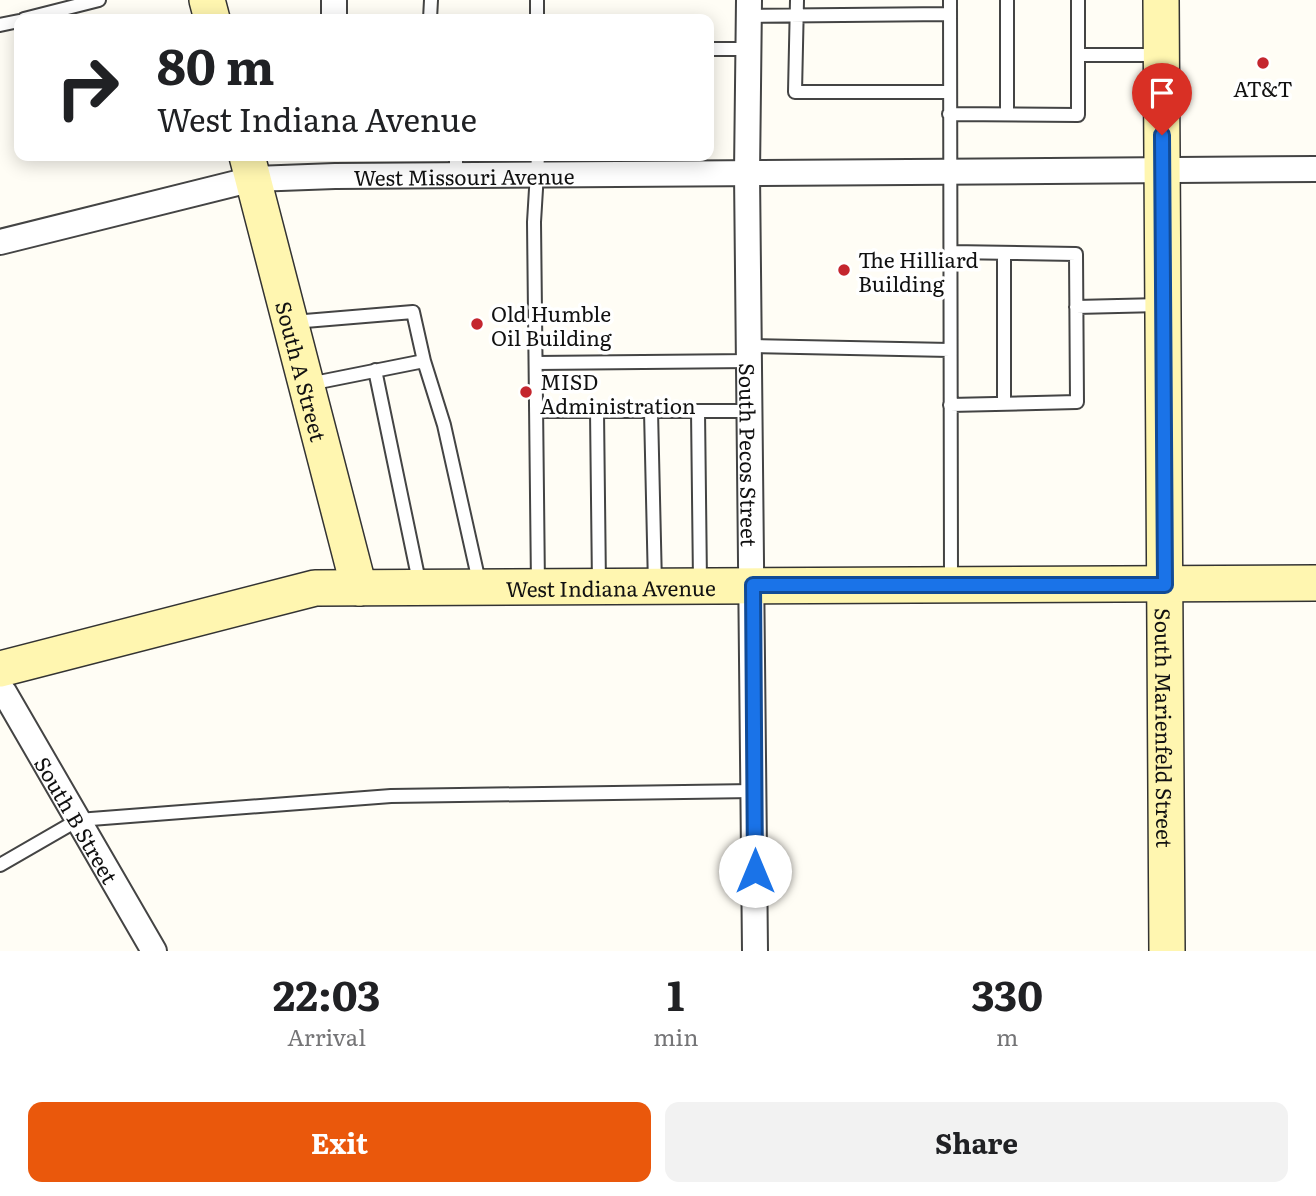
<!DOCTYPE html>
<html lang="en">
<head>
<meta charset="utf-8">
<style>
  :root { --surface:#fff; --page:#f2f2f2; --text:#202124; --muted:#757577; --accent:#ea580c }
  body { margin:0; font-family:Literata,serif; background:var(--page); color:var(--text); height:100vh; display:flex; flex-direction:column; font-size:26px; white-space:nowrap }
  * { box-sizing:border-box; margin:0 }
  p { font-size:23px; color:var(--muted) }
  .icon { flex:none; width:38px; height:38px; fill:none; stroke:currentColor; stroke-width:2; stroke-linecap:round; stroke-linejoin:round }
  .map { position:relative; height:951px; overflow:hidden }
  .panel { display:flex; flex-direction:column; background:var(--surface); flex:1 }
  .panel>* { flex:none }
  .hud { position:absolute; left:14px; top:14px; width:700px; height:147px; border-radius:14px; box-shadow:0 4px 18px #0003; background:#fff; color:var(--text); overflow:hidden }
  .pin { position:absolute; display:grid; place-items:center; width:60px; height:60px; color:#fff; margin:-72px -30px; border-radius:50% 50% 50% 0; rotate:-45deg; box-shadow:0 0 7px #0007 }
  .pin .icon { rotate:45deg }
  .me { position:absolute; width:77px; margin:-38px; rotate:0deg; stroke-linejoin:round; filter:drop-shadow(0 0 5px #0008) }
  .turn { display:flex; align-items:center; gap:24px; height:147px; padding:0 28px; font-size:32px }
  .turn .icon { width:91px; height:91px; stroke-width:2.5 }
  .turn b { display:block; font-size:49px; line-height:60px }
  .eta { display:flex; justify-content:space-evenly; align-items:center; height:119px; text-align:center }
  .eta b { font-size:42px; font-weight:700; line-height:49px }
  .primary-button { display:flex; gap:14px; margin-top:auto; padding:14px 28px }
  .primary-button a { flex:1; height:80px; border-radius:14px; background:var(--accent); color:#fff; font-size:28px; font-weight:700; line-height:80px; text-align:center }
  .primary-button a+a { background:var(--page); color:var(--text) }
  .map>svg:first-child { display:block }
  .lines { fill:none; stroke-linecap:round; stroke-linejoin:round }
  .lane-casing { stroke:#444; stroke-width:16 }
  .street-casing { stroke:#444; stroke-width:28 }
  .secondary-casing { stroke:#333; stroke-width:38 }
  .lane { stroke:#fff; stroke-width:12 }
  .street { stroke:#fff; stroke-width:24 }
  .secondary { stroke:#fff6b0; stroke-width:35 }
  .route-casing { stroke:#114b97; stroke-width:18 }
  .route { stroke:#1a73e8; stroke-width:12 }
  .poi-dot { fill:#c4262e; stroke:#fff; stroke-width:2.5 }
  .labels { text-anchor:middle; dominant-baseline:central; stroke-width:7; stroke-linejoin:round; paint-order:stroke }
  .poi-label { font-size:21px; fill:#111; stroke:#fff; text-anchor:start }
  .street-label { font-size:21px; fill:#111; stroke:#fff }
</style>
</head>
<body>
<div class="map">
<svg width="1316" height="951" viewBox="0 0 1316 951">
  <rect width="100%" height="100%" fill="#fffdf5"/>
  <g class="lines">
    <defs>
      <path id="lane" d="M537 0V19
        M797 0 795 92H949
        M950 0 951 581
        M749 16 950 14
        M24 19 99 0
        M430 19 431 0
        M0 25 19 21
        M709 49H749
        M1078 55H1158
        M949 114 1078 115V0
        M1007 114V0
        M538 156 534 222 538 586
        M456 175V156
        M950 252 1076 254 1077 402 950 405
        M1004 253V404
        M1076 307 1160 305
        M293 322 413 312 424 361
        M750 346 950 350
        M536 363 750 361
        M375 370 420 586
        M309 384 424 361 444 425 480 586
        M536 411H750
        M597 411 599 586
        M651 411 655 585
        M698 411 700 582
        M0 865 78 820 391 796 754 791"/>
      <g id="street">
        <path d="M334 0V19"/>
        <path id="s1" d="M749 0 747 173 755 951"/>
        <path id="s2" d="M0 242 253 179 335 176 1316 169"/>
        <path id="s3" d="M0 689 4 692 154 951"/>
      </g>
      <g id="secondary">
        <path d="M207 0 212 19"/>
        <path id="s4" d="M1161 0 1167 951"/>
        <path id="s5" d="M247 156 359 588"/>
        <path id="s6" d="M0 669 315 588 1316 583"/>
      </g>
    </defs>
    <use href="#lane" class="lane-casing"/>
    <use href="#street" class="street-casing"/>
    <use href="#secondary" class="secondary-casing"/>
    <use href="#lane" class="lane"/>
    <use href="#street" class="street"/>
    <use href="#secondary" class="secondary"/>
  </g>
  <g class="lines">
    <defs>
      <path id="route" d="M755 871 753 585H1165L1162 135"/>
    </defs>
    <use href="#route" class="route-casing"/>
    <use href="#route" class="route"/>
  </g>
  <g class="poi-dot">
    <circle cx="1263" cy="63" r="7"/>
    <circle cx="844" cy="270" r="7"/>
    <circle cx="477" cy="324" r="7"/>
    <circle cx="526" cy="392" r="7"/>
  </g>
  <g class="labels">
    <g class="poi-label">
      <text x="1263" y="87" text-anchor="middle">AT&amp;T</text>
      <text x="858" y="258">The Hilliard<tspan x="858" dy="24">Building</tspan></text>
      <text x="491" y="312">Old Humble<tspan x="491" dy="24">Oil Building</tspan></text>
      <text x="540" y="380">MISD<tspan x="540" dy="24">Administration</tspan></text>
    </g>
    <g class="street-label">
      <text stroke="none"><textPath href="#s2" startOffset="472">West Missouri Avenue</textPath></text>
      <text stroke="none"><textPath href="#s5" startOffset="222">South A Street</textPath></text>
      <text stroke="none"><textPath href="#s1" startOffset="455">South Pecos Street</textPath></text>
      <text stroke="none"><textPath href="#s6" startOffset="621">West Indiana Avenue</textPath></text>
      <text stroke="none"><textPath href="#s4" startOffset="728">South Marienfeld Street</textPath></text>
      <text stroke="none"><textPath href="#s3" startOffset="152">South B Street</textPath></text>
    </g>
  </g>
</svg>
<div class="pin" style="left:1162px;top:135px;background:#d93025"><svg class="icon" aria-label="arrive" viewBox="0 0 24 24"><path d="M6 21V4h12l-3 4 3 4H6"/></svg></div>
<svg class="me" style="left:755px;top:871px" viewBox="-20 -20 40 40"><circle r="19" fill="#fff"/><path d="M0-13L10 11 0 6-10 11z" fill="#1a73e8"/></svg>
<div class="hud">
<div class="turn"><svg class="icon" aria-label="right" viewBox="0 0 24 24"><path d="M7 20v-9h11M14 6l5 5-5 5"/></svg><div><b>80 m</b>West Indiana Avenue</div></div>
</div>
</div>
<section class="panel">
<div class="eta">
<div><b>22:03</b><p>Arrival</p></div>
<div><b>1</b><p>min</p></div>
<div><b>330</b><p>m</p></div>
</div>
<div class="primary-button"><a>Exit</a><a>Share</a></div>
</section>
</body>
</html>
